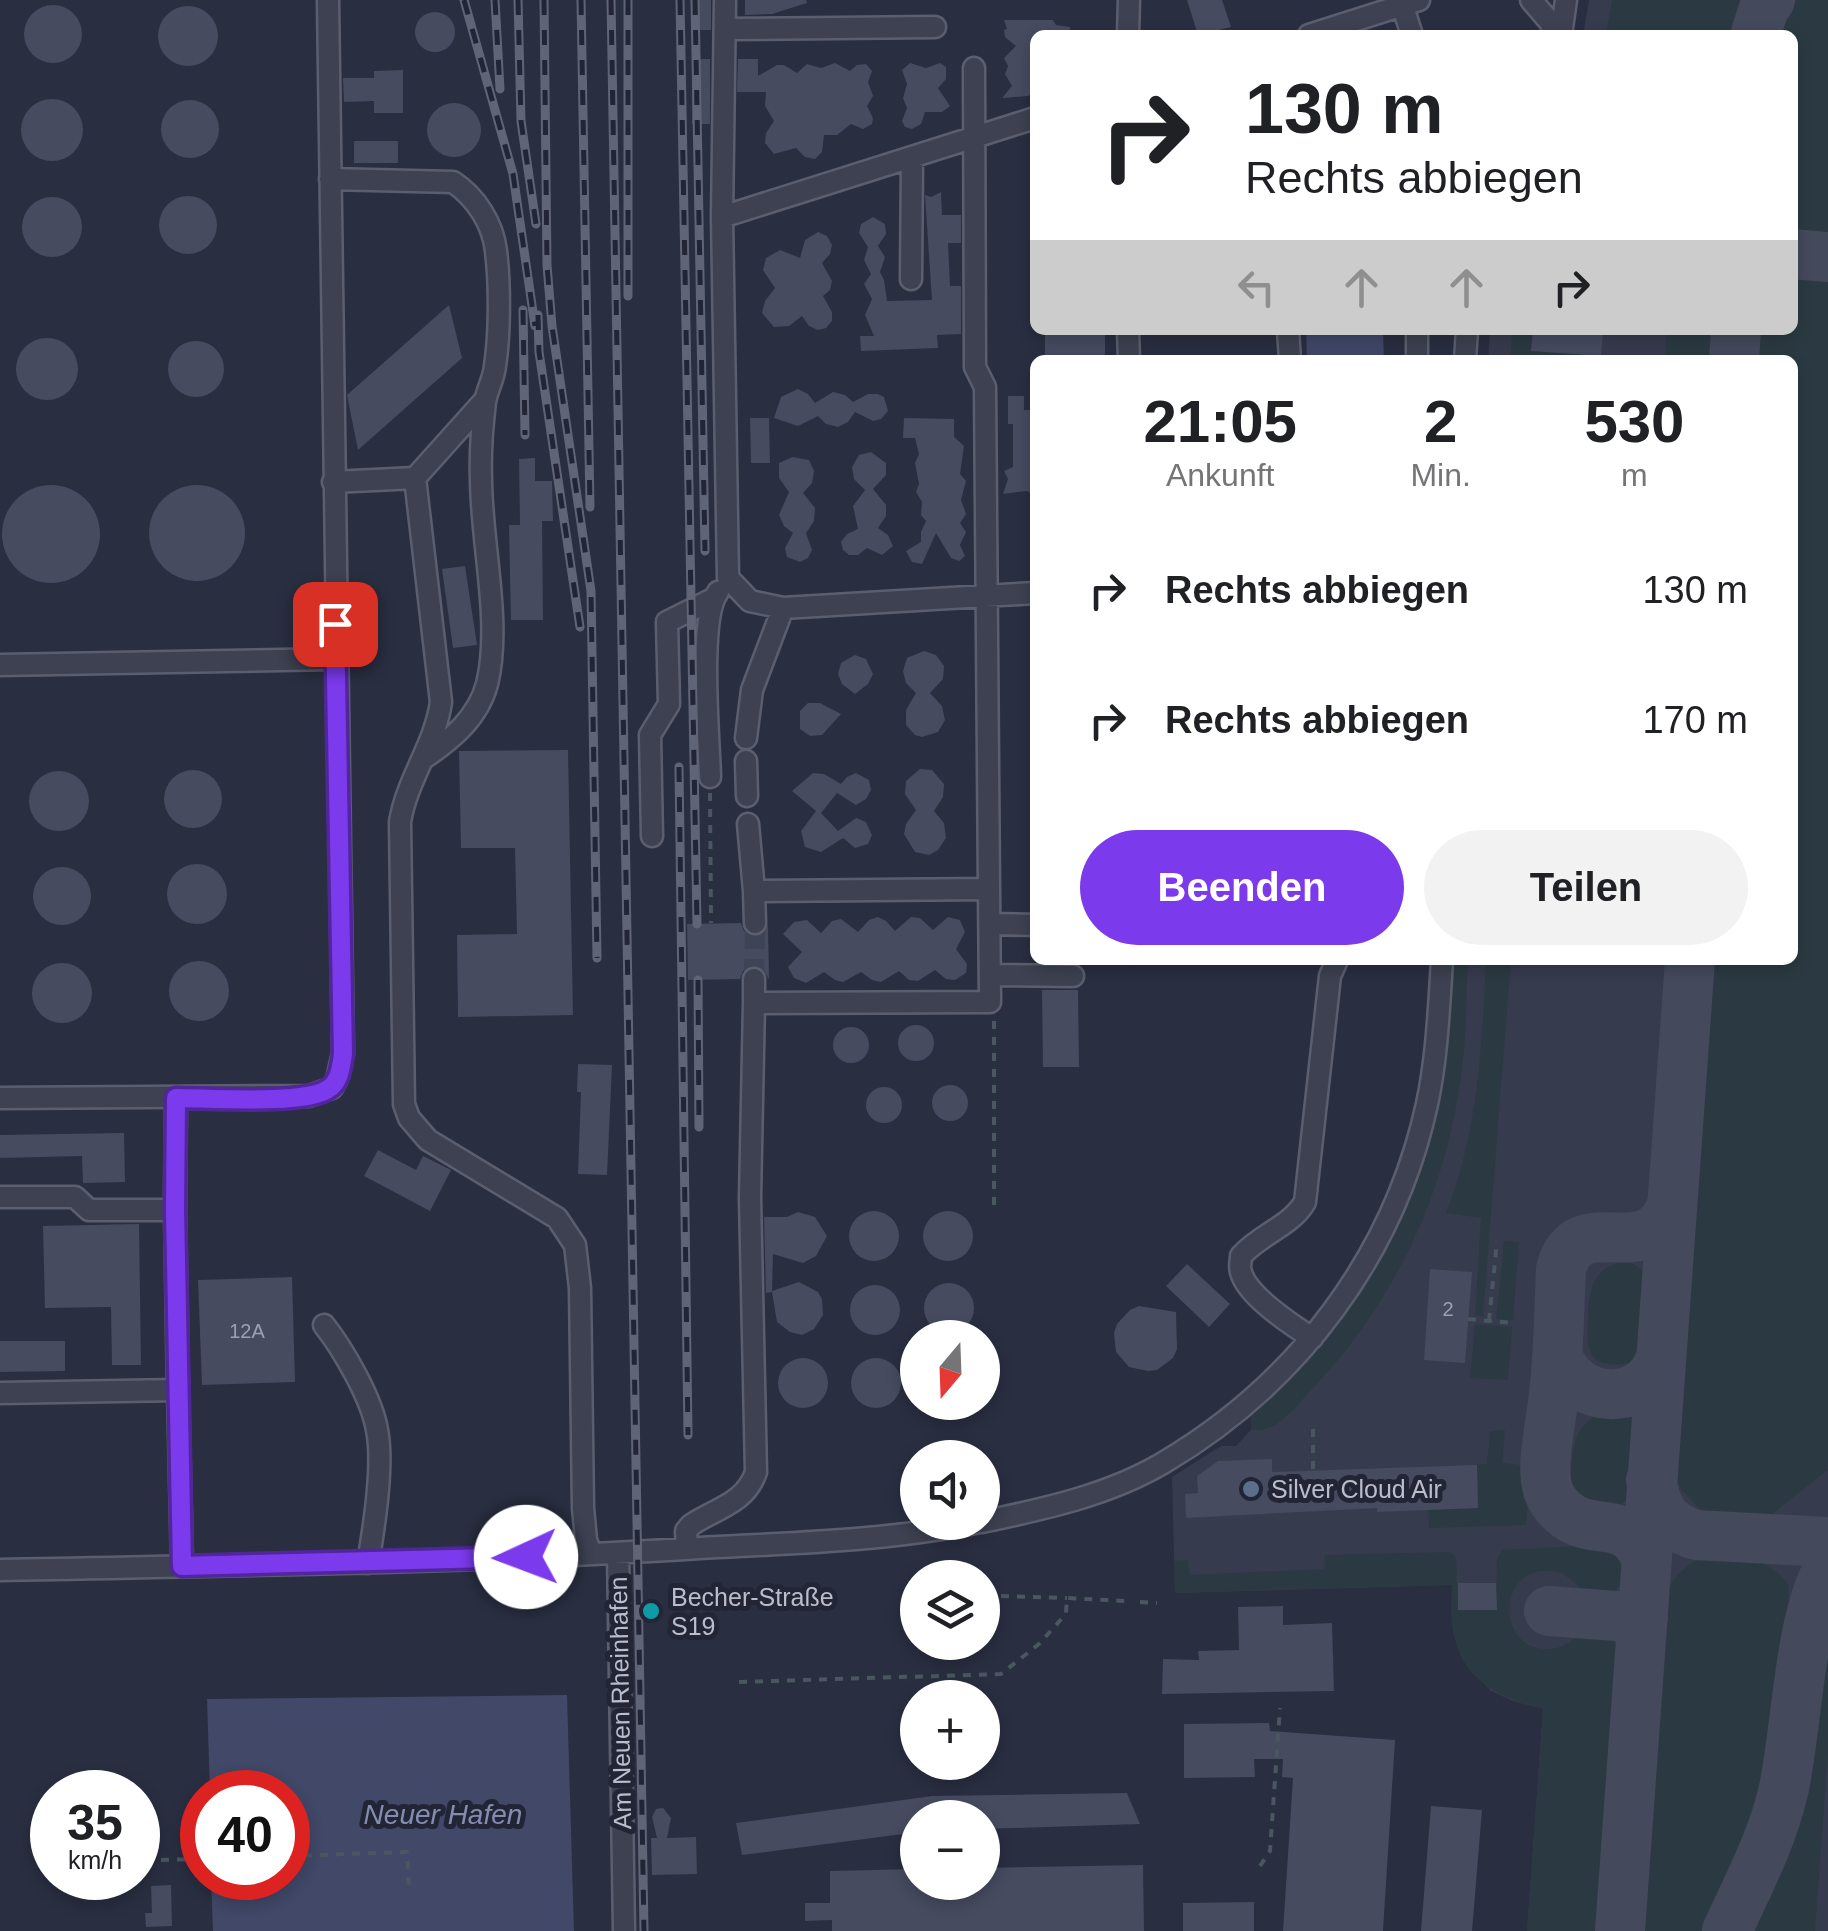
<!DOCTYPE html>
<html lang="de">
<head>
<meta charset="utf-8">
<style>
  :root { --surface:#fff; --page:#f2f2f2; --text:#202124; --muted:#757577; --accent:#7c3aed }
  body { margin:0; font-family:Helvetica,sans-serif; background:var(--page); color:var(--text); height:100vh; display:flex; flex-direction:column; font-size:38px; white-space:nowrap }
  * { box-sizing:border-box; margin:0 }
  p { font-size:32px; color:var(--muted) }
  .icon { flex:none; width:55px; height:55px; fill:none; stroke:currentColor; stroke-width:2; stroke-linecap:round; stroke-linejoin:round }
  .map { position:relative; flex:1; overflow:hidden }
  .drawer { position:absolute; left:1030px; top:355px; width:768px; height:610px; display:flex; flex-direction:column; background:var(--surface); border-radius:15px; box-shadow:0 5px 15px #0003 }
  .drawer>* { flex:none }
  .guide { position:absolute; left:1030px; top:30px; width:768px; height:305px; border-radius:15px; box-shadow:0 5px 15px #0003; background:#fff; color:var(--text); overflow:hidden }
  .needle { width:65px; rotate:199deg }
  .tools { position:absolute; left:900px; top:1320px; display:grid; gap:20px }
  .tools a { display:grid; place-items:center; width:100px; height:100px; border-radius:50%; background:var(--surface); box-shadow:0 5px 15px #0003; font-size:50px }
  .speed { position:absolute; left:30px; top:1770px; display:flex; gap:20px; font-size:50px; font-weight:700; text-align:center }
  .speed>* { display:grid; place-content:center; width:130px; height:130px; border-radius:50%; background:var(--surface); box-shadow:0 5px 15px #0003; line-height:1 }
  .speed small { font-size:25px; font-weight:400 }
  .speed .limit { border:15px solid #d22; background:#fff; color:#111 }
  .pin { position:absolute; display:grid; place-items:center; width:85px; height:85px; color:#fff; margin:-42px; border-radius:20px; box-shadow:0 5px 15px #0006 }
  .me { position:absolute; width:110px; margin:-55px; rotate:268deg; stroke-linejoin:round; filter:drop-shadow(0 0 8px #0008) }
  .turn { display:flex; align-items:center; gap:35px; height:210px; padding:0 50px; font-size:45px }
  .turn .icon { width:130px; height:130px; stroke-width:2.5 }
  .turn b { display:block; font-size:70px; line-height:85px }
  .lanes { display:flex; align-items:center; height:95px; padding:0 50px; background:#0003; justify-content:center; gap:50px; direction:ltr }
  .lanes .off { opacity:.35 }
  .eta { display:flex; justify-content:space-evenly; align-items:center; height:170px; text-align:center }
  .eta b { font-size:60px; font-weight:800; line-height:70px }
  .cta { display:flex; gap:20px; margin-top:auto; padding:20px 50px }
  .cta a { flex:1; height:115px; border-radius:60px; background:var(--accent); color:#fff; font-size:40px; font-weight:800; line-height:115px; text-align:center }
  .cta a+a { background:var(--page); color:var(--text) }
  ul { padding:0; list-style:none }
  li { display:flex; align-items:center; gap:30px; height:130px; padding:0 50px }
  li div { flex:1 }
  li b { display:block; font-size:38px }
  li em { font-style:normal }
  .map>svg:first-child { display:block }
  .airport { fill:#373b4e }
  .green { fill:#2b3a42 }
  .water { fill:#414868 }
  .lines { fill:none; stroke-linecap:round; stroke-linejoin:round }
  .taxiway { stroke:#44495c; stroke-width:50 }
  .building { fill:#464b60 }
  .minor-tunnel { stroke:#3f4356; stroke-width:20; stroke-dasharray:20 10; stroke-linecap:butt }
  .minor-casing { stroke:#5b5e6e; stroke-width:25 }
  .path { stroke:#49575f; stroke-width:4; stroke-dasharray:8 8; stroke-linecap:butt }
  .minor { stroke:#3d4151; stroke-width:20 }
  .rail-casing { stroke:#606477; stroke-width:9 }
  .rail { stroke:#222536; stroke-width:5; stroke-dasharray:15; stroke-linecap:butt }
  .route-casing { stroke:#51269a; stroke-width:25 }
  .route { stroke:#7c3aed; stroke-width:18 }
  .service-dot { fill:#5c6f8a; stroke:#222536; stroke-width:4 }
  .culture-dot { fill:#0f9aa8; stroke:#222536; stroke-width:4 }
  .labels { text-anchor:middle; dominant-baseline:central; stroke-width:10; stroke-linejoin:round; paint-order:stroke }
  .number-label { font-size:20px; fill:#9da0b0 }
  .poi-label { font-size:25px; fill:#babdcb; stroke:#222536; text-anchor:start }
  .street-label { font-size:25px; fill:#babdcb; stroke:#222536 }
  .water-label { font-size:28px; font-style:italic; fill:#858daf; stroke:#222536 }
</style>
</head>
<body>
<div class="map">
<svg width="1828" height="1931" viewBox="0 0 1828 1931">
  <rect width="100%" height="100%" fill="#292e41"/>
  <path class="airport" d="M1589 0H1828V1931H1527L1543 1709 1513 1701 1491 1691 1466 1665 1453 1632 1452 1585 1175 1593 1172 1477 1221 1446H1236L1357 1315 1441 1135 1464 960H1792V360H1488L1490 330H1792V35H1583Z"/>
  <path class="green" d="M1612 0H1744L1742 35H1606Z
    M1797 0H1828V247L1793 241 1792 35H1773L1786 12Z
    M1804 267 1828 269V1470L1772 1514 1757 1518 1714 1515 1699 1508 1681 1489 1669 1456V1446L1705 960H1792V360H1749L1751 330H1792L1793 269Z
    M1512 330H1533L1531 350 1637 360H1511Z
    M1667 330H1716L1720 337 1718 360H1665Z
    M1452 960H1468C1466 996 1467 1032 1462 1068 1448 1188 1396 1302 1312 1389 1296 1406 1277 1435 1251 1429V1415L1255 1409C1399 1273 1442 1156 1452 960Z
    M1486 960H1511L1483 1316 1475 1315 1481 1218 1446 1213C1478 1133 1482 1045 1486 960Z
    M1504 1241 1519 1242 1513 1321 1496 1319Z
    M1625 1262C1664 1268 1651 1321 1647 1349L1630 1363C1591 1370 1585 1353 1588 1320 1589 1291 1592 1266 1625 1262Z
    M1475 1324 1512 1327 1508 1380 1470 1378Z
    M1598 1416H1629L1639 1425 1630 1494C1620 1512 1602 1510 1584 1504L1570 1484C1573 1460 1570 1425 1598 1416Z
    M1505 1430 1502 1463 1530 1466 1526 1525 1429 1528 1428 1510 1478 1508 1477 1465 1487 1464 1490 1431Z
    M1605 1545 1626 1558 1632 1573 1604 1602C1582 1598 1574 1573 1552 1571 1496 1565 1495 1652 1550 1649 1569 1648 1580 1630 1599 1627L1606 1631 1625 1655 1605 1931H1527L1543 1709C1473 1692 1445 1659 1452 1585L1175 1593 1174 1561 1188 1560 1190 1575 1324 1569 1325 1555 1450 1552 1456 1557 1458 1610H1496L1497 1559 1502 1550Z
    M1711 1556C1742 1557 1770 1557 1789 1586L1780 1745C1768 1814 1742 1868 1714 1931H1634L1658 1618C1664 1589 1680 1562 1711 1556Z
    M1828 1637V1755L1815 1931H1739L1789 1820Z"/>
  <path class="water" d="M1306 330H1383L1384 360H1307Z
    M567 1695 574 1931H213L211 1878H288V1792H210L207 1699Z"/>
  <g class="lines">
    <path class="taxiway" d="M1756 33 1764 8 1770 0
      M1792 254 1828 257
      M1734 360 1736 330
      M1558 1357C1575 1404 1646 1409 1661 1357
      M1651 1480C1657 1511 1665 1525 1696 1535L1828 1542
      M1646 1558C1626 1511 1593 1539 1563 1512 1556 1506 1549 1496 1547 1486 1541 1462 1552 1419 1554 1393 1559 1352 1559 1310 1561 1269 1579 1203 1647 1272 1672 1205
      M1549 1611 1643 1618
      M1620 1931 1690 960
      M1727 1931C1748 1885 1773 1838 1784 1788 1797 1726 1799 1622 1828 1569"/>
  </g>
  <path class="building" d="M693 0H711V30H694Z
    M745 0H806L807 3 772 14 745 15Z
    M1187 0H1222L1231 27 1198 35Z
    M24 34a29 29 0 1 1 58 0a29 29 0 1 1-58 0Z
    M158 36a30 30 0 1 1 60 0a30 30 0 1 1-60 0Z
    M415 32a20 20 0 1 1 40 0a20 20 0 1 1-40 0Z
    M1004 20H1053L1056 25 1070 27 1069 35H1035V93L1028 96 1002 98 1012 86 1005 74 1008 66 1004 58 1016 46 1005 37 1004 30 1007 29Z
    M692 59H710V124H692Z
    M738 59H758V76L777 65H784L797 73 807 64 821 68 835 63 850 71 857 65 866 64 872 71 868 82 873 96 867 106 873 118 872 124 863 129 851 124 837 135H824L822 152 815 159 805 157 796 148 774 154 765 143 766 133 774 121 765 106 766 92H737Z
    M910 63 926 68 940 63 946 67V79L938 88 950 106 942 112H925L921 124 912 129 905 127 902 121 907 108 903 98 907 84 902 70Z
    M403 70V113H374V101L344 102 343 78H374V71Z
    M21 130a31 31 0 1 1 62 0a31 31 0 1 1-62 0Z
    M161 129a29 29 0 1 1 58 0a29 29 0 1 1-58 0Z
    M427 130a27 27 0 1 1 54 0a27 27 0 1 1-54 0Z
    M354 141H398V163H354Z
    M941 192 942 215H961V243H948L950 286H961V334L937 335 938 348 861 351 860 336H874L865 315 872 299 864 284 871 274 864 260 868 247 859 233 861 224 873 217 885 224 886 234 878 246 885 257 880 272 884 280 887 301 932 300 925 195 931 197Z
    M159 225a29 29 0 1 1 58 0a29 29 0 1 1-58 0Z
    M22 227a30 30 0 1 1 60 0a30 30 0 1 1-60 0Z
    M818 232 827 236 832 245 830 254 822 263 832 281 830 290 823 296 832 312V321L826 328 818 330 809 326 802 316 789 326 774 327 762 313 765 301 775 288 763 270 766 258 780 250 800 258 805 240Z
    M449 305 462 358 358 450 347 395Z
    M1045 330H1105V360H1045Z
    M1533 330H1603L1601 356 1531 351Z
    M16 369a31 31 0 1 1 62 0a31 31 0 1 1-62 0Z
    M168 369a28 28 0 1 1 56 0a28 28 0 1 1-56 0Z
    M798 389 808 394 815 403 833 392 845 395 853 402 868 394H878L884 397 888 411 881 419 873 421 855 412 848 422 838 427 826 424 818 416 798 426 774 418 781 397Z
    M1008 396H1024V410H1033L1035 494 1026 491 1003 494 1008 479 1004 471 1013 467V424H1008Z
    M750 418H769L770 463H751Z
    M904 418 954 419V437L964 446 960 474 966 481 961 500 966 514 960 523 966 532 960 545 965 556 959 561 951 558 936 533 922 564 912 562 906 551 921 542V532L926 521 921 515 922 502 916 492 919 484 915 463 919 454 915 438H903Z
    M871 452 886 463V475L873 489 886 505V516L878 528 888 535 893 546 882 555 867 548 858 555H849L843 550 841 542 847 534 858 529 853 506 865 490 854 479 852 467 859 455Z
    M792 457 809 460 814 471 812 483 803 493 815 508 814 521 806 533 812 550 808 558 800 562 787 557 785 548 793 533 784 526 779 515 789 492 779 478V463Z
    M535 458V481H552L553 521H542L543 620H511L509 525H520L519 459Z
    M2 534a49 49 0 1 1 98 0a49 49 0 1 1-98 0Z
    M149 533a48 48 0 1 1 96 0a48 48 0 1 1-96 0Z
    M465 566 477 645 453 648 442 569Z
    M924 651 936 655 944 666 943 679 930 693 942 706 945 720 938 732 922 737 915 735 906 725V710L916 693 906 683 903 671 907 658Z
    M855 655 866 659 873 674 868 684 855 694 842 684 838 674 841 663Z
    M808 703H820L841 714 822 735 810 736 800 729V711Z
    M568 750 573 1015 458 1017 457 935 517 934 515 848H461L459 751Z
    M920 769 932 770 944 784 943 797 934 811 944 823 946 838 938 850 929 855 915 852 904 834 906 824 916 810 905 794 906 781Z
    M164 799a29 29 0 1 1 58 0a29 29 0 1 1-58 0Z
    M29 801a30 30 0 1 1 60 0a30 30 0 1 1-60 0Z
    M813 773 824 774 841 784 847 777 856 773 869 780 871 790 866 799 856 805 837 793 821 813 838 831 856 818 866 822 872 835 868 844 855 848 843 838 821 852 805 847 801 831 816 811 792 791Z
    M167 894a30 30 0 1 1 60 0a30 30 0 1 1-60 0Z
    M33 896a29 29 0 1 1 58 0a29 29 0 1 1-58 0Z
    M878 917 886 921 895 931 911 917 920 918 933 930 948 917 960 920 965 932 956 949 967 964 966 973 955 980 946 979 935 970 918 981 909 980 899 971 881 982 872 980 861 972 843 982 835 980 824 972 806 983 794 978 788 967 802 952 783 934 794 922 807 920 821 933 832 921 841 919 858 932 869 920Z
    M741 923 744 931 754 937 763 934 768 925 769 979 762 968 753 965 743 971 740 979 688 980 687 924Z
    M169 991a30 30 0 1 1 60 0a30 30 0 1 1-60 0Z
    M32 993a30 30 0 1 1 60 0a30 30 0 1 1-60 0Z
    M1042 990H1078L1079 1067H1043Z
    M898 1043a18 18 0 1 1 36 0a18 18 0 1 1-36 0Z
    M833 1045a18 18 0 1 1 36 0a18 18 0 1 1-36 0Z
    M578 1064 612 1065 607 1175 578 1174 581 1092H577Z
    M932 1103a18 18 0 1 1 36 0a18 18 0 1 1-36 0Z
    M866 1105a18 18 0 1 1 36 0a18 18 0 1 1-36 0Z
    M124 1133 125 1182 83 1183 82 1156 0 1158V1135Z
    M378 1150 416 1170 423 1156 451 1170 430 1211 364 1176Z
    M849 1236a25 25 0 1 1 50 0a25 25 0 1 1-50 0Z
    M923 1236a25 25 0 1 1 50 0a25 25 0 1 1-50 0Z
    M798 1212 815 1217 827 1236 816 1256 803 1263 773 1254 772 1291 799 1282 818 1292 822 1299 823 1315 814 1329 802 1335 790 1332 777 1322 772 1292 766 1293 764 1217H787Z
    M139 1224 141 1365H112L111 1307 45 1308 43 1226Z
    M1187 1264 1230 1304 1209 1327 1166 1286Z
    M1430 1269 1472 1272 1465 1363 1424 1360Z
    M292 1277 295 1382 202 1385 198 1280Z
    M924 1308a25 25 0 1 1 50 0a25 25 0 1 1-50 0Z
    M850 1310a25 25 0 1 1 50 0a25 25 0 1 1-50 0Z
    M1139 1306 1176 1312 1177 1349 1173 1358 1157 1370 1148 1371 1129 1367 1116 1352 1114 1333 1117 1324 1130 1310Z
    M0 1341H65V1371L0 1372Z
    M778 1383a25 25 0 1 1 50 0a25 25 0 1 1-50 0Z
    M851 1383a25 25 0 1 1 50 0a25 25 0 1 1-50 0Z
    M1272 1459V1472L1477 1465 1478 1508 1377 1512V1508L1186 1518 1185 1494 1198 1493 1197 1476 1218 1461Z
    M1458 1583H1496L1497 1610H1458Z
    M1283 1606V1625L1332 1623 1334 1691 1162 1694 1163 1659 1199 1660 1198 1651 1239 1650 1238 1607Z
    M1269 1723 1270 1731 1395 1740 1383 1931H1283L1293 1778 1282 1777 1283 1759H1254L1255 1777 1184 1778V1724Z
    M1127 1793 1140 1824 982 1829V1818H918V1832L742 1855 736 1823 932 1796Z
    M1431 1806 1482 1810 1472 1931H1421Z
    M663 1808 671 1818 667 1838 696 1837 697 1874 652 1875 651 1838H657L652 1817 656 1809Z
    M1143 1865 1144 1931H832V1920L805 1921V1903H830V1871L918 1869V1882H982V1868Z
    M171 1885 172 1926 146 1927 145 1913H152L151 1886Z
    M1254 1902V1931H1183V1903Z"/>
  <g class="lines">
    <path class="minor-tunnel" d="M754 979 755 923"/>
    <defs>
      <path id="minor" d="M725 0 722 217 728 578 750 601 783 608 1035 593
        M1531 0 1550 22 1555 35
        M1403 7 1412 35
        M725 29 935 27
        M1128 35 1129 0
        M1309 35 1419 0
        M1561 35 1566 0
        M330 179 453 182C476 197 493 224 496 251 500 284 500 333 495 366 494 378 487 390 485 402 482 427 480 454 481 479 481 542 502 623 487 684 478 718 451 740 424 758
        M722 217 1035 118
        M911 279 912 157
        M1128 330 1129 360
        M1288 330 1290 360
        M1417 330V360
        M1465 360 1467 330
        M415 478 441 702C435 745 407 779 400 822L404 1104 409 1118 428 1140 557 1218 575 1245 580 1288 583 1508 586 1540 591 1554
        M333 482 415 478 485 400
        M0 665 335 659
        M746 738 752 690 783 608
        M746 761 747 796
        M710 777C709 739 698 618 718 592
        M748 824 754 891 989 889 985 387 975 367 974 68
        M652 836 650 735 669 704 667 622 713 599
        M754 891 755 923
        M990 924 1035 925
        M990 975 1073 976
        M754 979V1003L990 1002 989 889
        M0 1098 309 1096 332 1088 337 1079 343 1053 328 0
        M0 1197H75L89 1210H175L178 1390
        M175 1210 176 1098
        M324 1325C343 1349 372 1399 377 1430 384 1465 374 1527 368 1563
        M1312 1338C1292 1325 1247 1296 1241 1272 1239 1267 1241 1261 1241 1256 1260 1234 1290 1227 1305 1202L1330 976 1337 960
        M0 1393 178 1390 182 1566
        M982 1522C1044 1509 1109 1495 1163 1463 1297 1384 1394 1256 1427 1104 1437 1057 1439 1008 1442 960
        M687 1549 686 1531 691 1525C716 1508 745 1504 756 1472L750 1198 754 1003
        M618 1553 624 1931
        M0 1570C233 1565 467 1563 700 1548 793 1543 888 1541 980 1522"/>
    </defs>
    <use href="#minor" class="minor-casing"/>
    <path class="path" d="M1605 360 1606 358
      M710 793 711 923
      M994 1021V1206
      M1468 1319 1513 1323
      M1489 1321 1497 1241
      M1313 1429V1471
      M1001 1596 1067 1598
      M1140 1602 1157 1603
      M739 1682 1001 1674 1039 1644 1057 1624 1066 1613 1067 1598 1126 1601
      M288 1856 407 1852 409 1891
      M161 1860 202 1859
      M1260 1866 1270 1851 1280 1708"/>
    <use href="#minor" class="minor"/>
    <defs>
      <path id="rail" d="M464 0 513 174 535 326
        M495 0 500 89
        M518 0 521 121 536 224
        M544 0 547 265 552 326 591 591 597 958
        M581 0 590 507
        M611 0 644 1931
        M628 0V296
        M680 0 697 924
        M695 0 705 551
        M523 310 525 435
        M538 315 539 352 580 627
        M679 767 688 1435
        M698 980 699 1127"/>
    </defs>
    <use href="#rail" class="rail-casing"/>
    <use href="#rail" class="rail"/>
  </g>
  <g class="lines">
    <defs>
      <path id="route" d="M335 624 343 1054C341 1066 340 1082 328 1089 305 1105 208 1098 176 1098L175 1210 182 1566 526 1557"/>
    </defs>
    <use href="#route" class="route-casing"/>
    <use href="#route" class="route"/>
  </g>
  <circle class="service-dot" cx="1251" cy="1489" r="10"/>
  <circle class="culture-dot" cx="651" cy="1611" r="10"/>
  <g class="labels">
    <g class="number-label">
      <text x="1448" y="1309">2</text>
      <text x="247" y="1331">12A</text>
    </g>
    <g class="poi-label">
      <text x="1271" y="1489">Silver Cloud Air</text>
      <text x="671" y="1597">Becher-Straße<tspan x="671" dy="29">S19</tspan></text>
    </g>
    <g class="street-label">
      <text transform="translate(620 1703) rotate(-91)">Am Neuen Rheinhafen</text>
    </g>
    <g class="water-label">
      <text x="443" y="1814">Neuer Hafen</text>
    </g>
  </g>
</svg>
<div class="tools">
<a><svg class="needle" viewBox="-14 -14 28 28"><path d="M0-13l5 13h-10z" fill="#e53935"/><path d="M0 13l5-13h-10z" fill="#757577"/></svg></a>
<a><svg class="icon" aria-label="sound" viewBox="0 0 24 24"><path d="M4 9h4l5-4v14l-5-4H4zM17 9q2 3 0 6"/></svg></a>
<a><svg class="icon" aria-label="layers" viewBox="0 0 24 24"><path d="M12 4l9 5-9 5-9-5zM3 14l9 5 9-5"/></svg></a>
<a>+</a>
<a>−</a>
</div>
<div class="speed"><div>35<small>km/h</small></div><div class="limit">40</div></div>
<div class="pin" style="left:335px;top:624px;background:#d93025"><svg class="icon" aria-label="arrive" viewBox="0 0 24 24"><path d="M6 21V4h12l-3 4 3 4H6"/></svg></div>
<svg class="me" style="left:526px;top:1557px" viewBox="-20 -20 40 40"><circle r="19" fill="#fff"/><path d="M0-13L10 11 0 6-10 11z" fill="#7c3aed"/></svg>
<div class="guide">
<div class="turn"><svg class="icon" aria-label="right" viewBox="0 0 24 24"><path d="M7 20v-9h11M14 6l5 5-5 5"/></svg><div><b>130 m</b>Rechts abbiegen</div></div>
<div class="lanes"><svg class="icon off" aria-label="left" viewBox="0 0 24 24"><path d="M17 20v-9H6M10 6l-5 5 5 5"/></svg><svg class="icon off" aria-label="ahead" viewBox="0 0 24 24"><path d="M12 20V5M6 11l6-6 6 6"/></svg><svg class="icon off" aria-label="ahead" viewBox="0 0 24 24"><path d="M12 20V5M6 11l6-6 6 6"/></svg><svg class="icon" aria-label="right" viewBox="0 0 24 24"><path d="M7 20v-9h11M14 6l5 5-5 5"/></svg></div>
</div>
<section class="drawer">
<div class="eta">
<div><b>21:05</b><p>Ankunft</p></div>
<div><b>2</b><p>Min.</p></div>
<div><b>530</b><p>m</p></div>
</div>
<ul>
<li><svg class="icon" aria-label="right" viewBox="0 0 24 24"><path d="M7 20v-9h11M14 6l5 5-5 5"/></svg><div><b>Rechts abbiegen</b></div><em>130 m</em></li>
<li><svg class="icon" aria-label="right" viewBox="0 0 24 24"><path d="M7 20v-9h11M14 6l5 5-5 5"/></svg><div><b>Rechts abbiegen</b></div><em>170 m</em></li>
</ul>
<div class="cta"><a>Beenden</a><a>Teilen</a></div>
</section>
</div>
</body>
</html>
